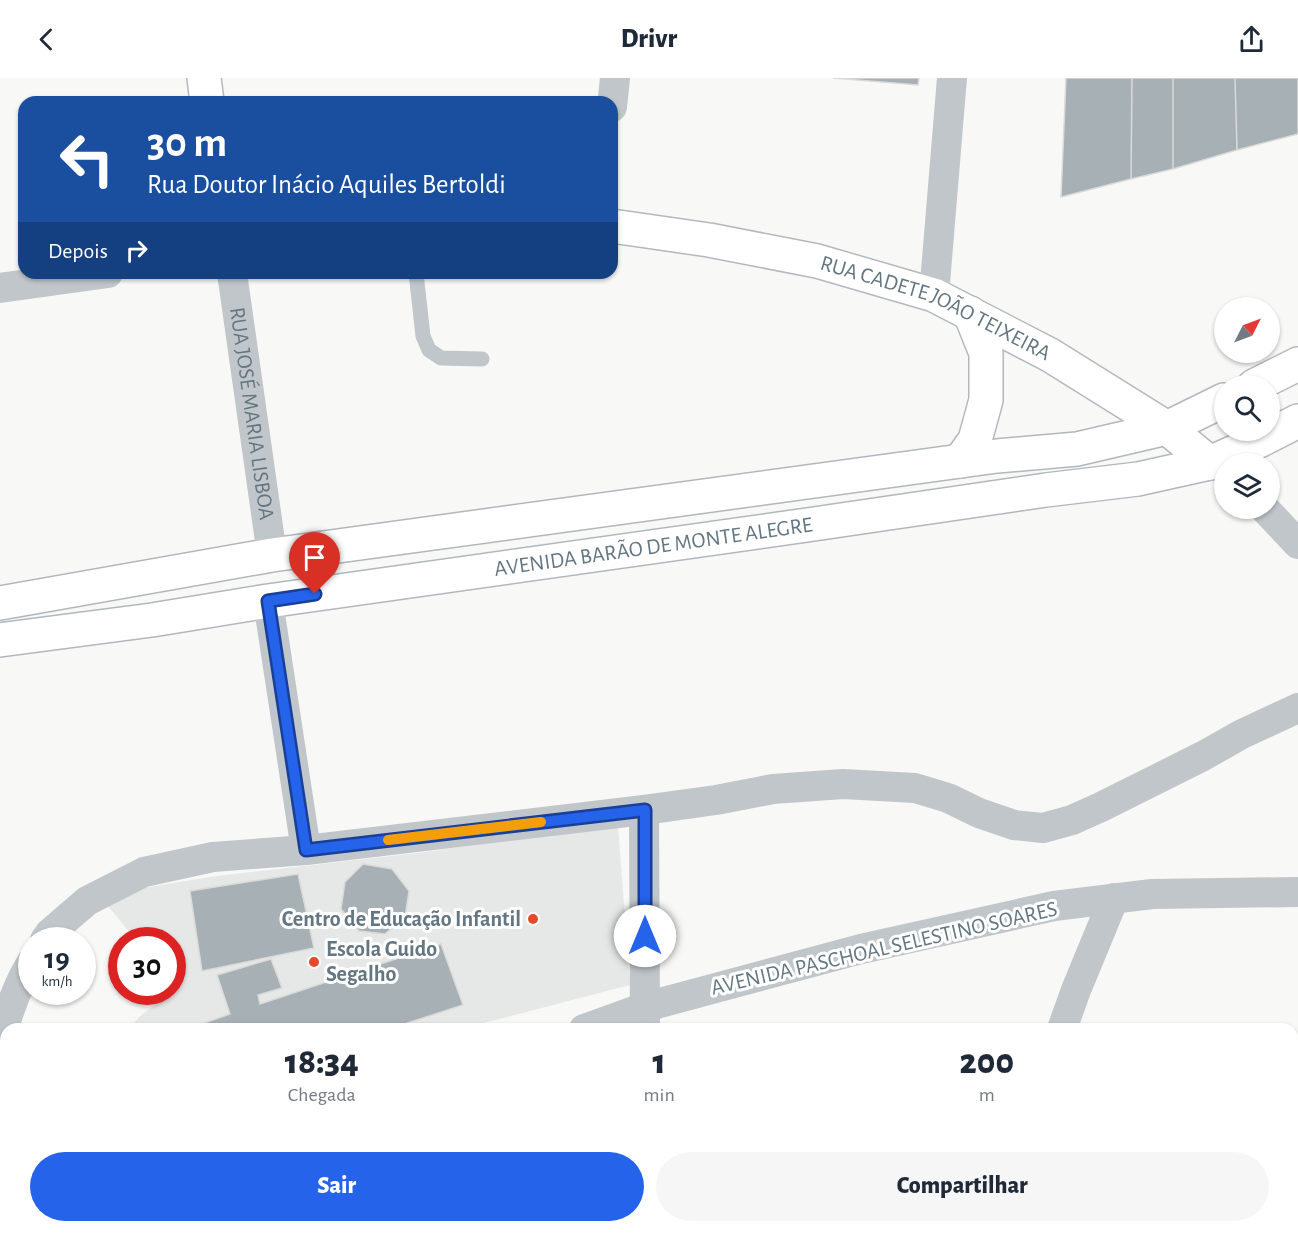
<!DOCTYPE html>
<html lang="pt">
<head>
<meta charset="utf-8">
<style>
  :root { --surface:#fff; --page:#f6f6f7; --text:#1f2937; --muted:#747a83; --accent:#2563eb }
  body { margin:0; font-family:"Alegreya Sans",sans-serif; background:var(--page); color:var(--text); height:100vh; display:flex; flex-direction:column; font-size:22px; white-space:nowrap }
  * { box-sizing:border-box; margin:0 }
  p { font-size:20px; color:var(--muted) }
  .icon { flex:none; width:33px; height:33px; fill:none; stroke:currentColor; stroke-width:2; stroke-linecap:round; stroke-linejoin:round }
  .map { position:relative; flex:1; overflow:hidden }
  .drawer { position:absolute; left:0px; top:945px; width:1299px; height:210px; display:flex; flex-direction:column; background:var(--surface); border-radius:18px 18px 0 0; box-shadow:0 2px 4px #0004 }
  .drawer>* { flex:none }
  .top-card { position:absolute; left:18px; top:18px; width:600px; height:183px; border-radius:18px; box-shadow:0 2px 4px #0004; background:#1a4fa0; color:#fff; overflow:hidden }
  .needle { width:39px; rotate:48deg }
  .tools { position:absolute; left:1214px; top:219px; display:grid; gap:12px }
  .tools a { display:grid; place-items:center; width:66px; height:66px; border-radius:50%; background:var(--surface); box-shadow:0 2px 4px #0004; font-size:30px }
  .speed { position:absolute; left:18px; top:849px; display:flex; gap:12px; font-size:30px; font-weight:700; text-align:center }
  .speed>* { display:grid; place-content:center; width:78px; height:78px; border-radius:50%; background:var(--surface); box-shadow:0 2px 4px #0004; line-height:1 }
  .speed small { font-size:15px; font-weight:400 }
  .speed .limit { border:9px solid #d22; background:#fff; color:#111 }
  .pin { position:absolute; display:grid; place-items:center; width:51px; height:51px; color:#fff; margin:-62px -26px; border-radius:50% 50% 50% 0; rotate:-45deg; box-shadow:0 0 6px #0007 }
  .pin .icon { rotate:45deg }
  .me { position:absolute; width:66px; margin:-33px; rotate:0deg; stroke-linejoin:round; filter:drop-shadow(0 0 4px #0008) }
  .turn { display:flex; align-items:center; gap:21px; height:126px; padding:0 30px; font-size:27px }
  .turn .icon { width:78px; height:78px; stroke-width:2.5 }
  .turn b { display:block; font-size:42px; line-height:51px }
  .then { display:flex; align-items:center; height:57px; padding:0 30px; background:#0003; gap:12px; font-size:22px }
  .eta { display:flex; justify-content:space-evenly; align-items:center; height:102px; text-align:center }
  .eta b { font-size:36px; font-weight:800; line-height:42px }
  .button { display:flex; gap:12px; margin-top:auto; padding:12px 30px }
  .button a { flex:1; height:69px; border-radius:36px; background:var(--accent); color:#fff; font-size:24px; font-weight:800; line-height:69px; text-align:center }
  .button a+a { background:var(--page); color:var(--text) }
  header { display:flex; justify-content:space-between; align-items:center; height:78px; padding:0 30px; background:var(--surface); font-size:27px; font-weight:800 }
  .map>svg:first-child { display:block }
  .built { fill:#e6e8e7 }
  .green { fill:#d8ddd5 }
  .building { fill:#a6b0b5; stroke:#dadad8; stroke-width:1.5 }
  .lines { fill:none; stroke-linecap:round; stroke-linejoin:round }
  .secondary-casing { stroke:#b1b8bd; stroke-width:36 }
  .primary-casing { stroke:#b3b9bc; stroke-width:36 }
  .lane { stroke:#c1c6ca; stroke-width:15 }
  .street { stroke:#c1c6ca; stroke-width:30 }
  .secondary { stroke:#fff; stroke-width:33 }
  .primary { stroke:#fff; stroke-width:33 }
  .route-casing { stroke:#184099; stroke-width:15 }
  .route { stroke:#2563eb; stroke-width:10 }
  .slow { stroke:#f59e0b; stroke-width:10 }
  .poi-dot { fill:#e54929; stroke:#fff; stroke-width:2 }
  .labels { text-anchor:middle; dominant-baseline:central; stroke-width:6; stroke-linejoin:round; paint-order:stroke }
  .street-label { font-size:22px; fill:#637681; stroke:#fff }
  .poi-label { font-size:22px; font-weight:bold; fill:#637681; stroke:#fff; text-anchor:end }
</style>
</head>
<body>
<header><svg class="icon" aria-label="back" viewBox="0 0 24 24"><path d="M15 5l-7 7 7 7"/></svg>Drivr<svg class="icon" aria-label="share" viewBox="0 0 24 24"><path d="M12 15V3M7 8l5-5 5 5M5 13v7h14v-7"/></svg></header>
<div class="map">
<svg width="1298" height="1155" viewBox="0 0 1298 1155">
  <rect width="100%" height="100%" fill="#f8f8f6"/>
  <path class="built" d="M618 747 630 907 461 951H129L140 938 176 911 173 906 172 862H136L108 828 143 810 216 798 417 775Z"/>
  <path class="green" d="M0 1071 6 1073V1149H47L41 1155H0Z"/>
  <path class="building" d="M833 0H919L918 7Z
    M1066 0H1132L1131 101 1061 119Z
    M1132 0H1173V91L1131 101Z
    M1173 0H1235L1237 72 1173 91Z
    M1235 0H1298V56L1237 72Z
    M363 786 392 791 409 813 405 839 385 856 359 853 341 831 345 804Z
    M298 796 314 870 202 893 190 813Z
    M441 866 463 927 389 951H187L230 936 217 897 271 881 282 910 258 917 260 926Z"/>
  <g class="lines">
    <defs>
      <g id="secondary">
        <path d="M1254 308 1298 286"/>
        <path d="M0 525 272 477 997 378 1077 371 1167 350 1224 322"/>
        <path id="s2" d="M0 562 152 542 268 523 807 447 1046 412 1138 401 1210 385"/>
      </g>
      <g id="primary">
        <path d="M204 0 207 24"/>
        <path id="s3" d="M612 148 709 162 817 183 934 217 1050 277 1167 350 1210 385 1261 362 1298 343"/>
        <path d="M960 383 975 362 986 322V275L970 235"/>
      </g>
    </defs>
    <use href="#secondary" class="secondary-casing"/>
    <use href="#primary" class="primary-casing"/>
    <path class="lane" d="M416 195 423 258 429 272 441 280 482 281"/>
    <g class="street">
      <path d="M612 29 615 0"/>
      <path id="s1" d="M232 195 272 477"/>
      <path d="M0 210 108 195"/>
      <path d="M934 217 952 0"/>
      <path d="M1264 430 1298 466"/>
      <path d="M268 523 306 772"/>
      <path d="M644 732 645 948"/>
      <path d="M45 862 50 855 87 823 144 794 213 779 306 772 644 732 716 722 773 711 843 706 915 710 948 720 979 735 1014 747 1043 750 1072 742 1101 729 1203 678 1242 656 1298 630"/>
      <path d="M584 951 645 929 861 871 1054 828 1152 816 1298 814"/>
      <path d="M1062 951 1076 912 1114 820"/>
      <path d="M0 960C9 934 17 907 32 884"/>
      <path d="M0 1047H6"/>
      <path d="M156 1149 160 1155"/>
      <path d="M650 1149V1155"/>
      <path d="M1076 1149 1077 1155"/>
      <path d="M76 1155 82 1149"/>
    </g>
    <use href="#secondary" class="secondary"/>
    <use href="#primary" class="primary"/>
  </g>
  <g class="lines">
    <defs>
      <path id="route" d="M315 516 268 523 306 772 645 732V858"/>
    </defs>
    <use href="#route" class="route-casing"/>
    <use href="#route" class="route"/>
    <path class="slow" d="M388 762 541 744"/>
  </g>
  <g class="poi-dot">
    <circle cx="533" cy="841" r="6"/>
    <circle cx="314" cy="884" r="6"/>
  </g>
  <g class="labels">
    <g class="street-label">
      <text stroke="none"><textPath href="#s3" startOffset="336">RUA CADETE JOÃO TEIXEIRA</textPath></text>
      <text stroke="none"><textPath href="#s1" startOffset="142">RUA JOSÉ MARIA LISBOA</textPath></text>
      <text stroke="none"><textPath href="#s2" startOffset="660">AVENIDA BARÃO DE MONTE ALEGRE</textPath></text>
      <text transform="translate(884 870) rotate(-13)">AVENIDA PASCHOAL SELESTINO SOARES</text>
    </g>
    <g class="poi-label">
      <text x="521" y="841">Centro de Educação Infantil</text>
      <text x="326" y="871" text-anchor="start">Escola Guido<tspan x="326" dy="25">Segalho</tspan></text>
    </g>
  </g>
</svg>
<div class="tools">
<a><svg class="needle" viewBox="-14 -14 28 28"><path d="M0-13l5 13h-10z" fill="#e53935"/><path d="M0 13l5-13h-10z" fill="#747a83"/></svg></a>
<a><svg class="icon" aria-label="search" viewBox="0 0 24 24"><circle cx="10" cy="10" r="6"/><path d="M15 15l6 6"/></svg></a>
<a><svg class="icon" aria-label="layers" viewBox="0 0 24 24"><path d="M12 4l9 5-9 5-9-5zM3 14l9 5 9-5"/></svg></a>
</div>
<div class="speed"><div>19<small>km/h</small></div><div class="limit">30</div></div>
<div class="pin" style="left:315px;top:516px;background:#d93025"><svg class="icon" aria-label="arrive" viewBox="0 0 24 24"><path d="M6 21V4h12l-3 4 3 4H6"/></svg></div>
<svg class="me" style="left:645px;top:858px" viewBox="-20 -20 40 40"><circle r="19" fill="#fff"/><path d="M0-13L10 11 0 6-10 11z" fill="#2563eb"/></svg>
<div class="top-card">
<div class="turn"><svg class="icon" aria-label="left" viewBox="0 0 24 24"><path d="M17 20v-9H6M10 6l-5 5 5 5"/></svg><div><b>30 m</b>Rua Doutor Inácio Aquiles Bertoldi</div></div>
<div class="then">Depois<svg class="icon" aria-label="right" viewBox="0 0 24 24"><path d="M7 20v-9h11M14 6l5 5-5 5"/></svg></div>
</div>
<section class="drawer">
<div class="eta">
<div><b>18:34</b><p>Chegada</p></div>
<div><b>1</b><p>min</p></div>
<div><b>200</b><p>m</p></div>
</div>
<div class="button"><a>Sair</a><a>Compartilhar</a></div>
</section>
</div>
</body>
</html>
